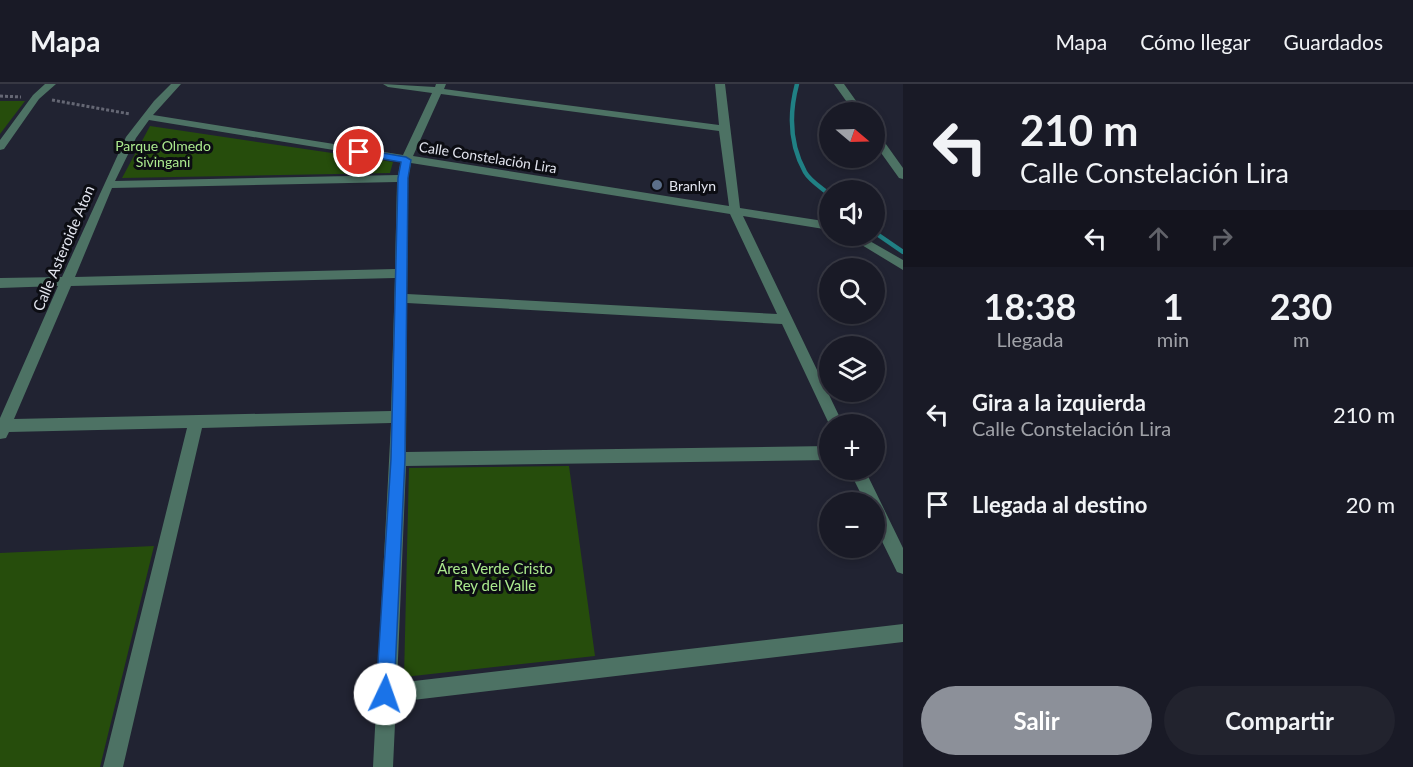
<!DOCTYPE html>
<html lang="es">
<head>
<meta charset="utf-8">
<style>
  :root { --surface:#191a26; --page:#22232e; --text:#f1f3f6; --muted:#9fa1a7; --line:#373843; --accent:#8c9099 }
  body { margin:0; font-family:Lato,sans-serif; background:var(--page); color:var(--text); height:100vh; display:flex; flex-direction:column; font-size:22px; white-space:nowrap }
  * { box-sizing:border-box; margin:0 }
  p { font-size:20px; color:var(--muted) }
  .icon { flex:none; width:33px; height:33px; fill:none; stroke:currentColor; stroke-width:2; stroke-linecap:round; stroke-linejoin:round }
  .map { position:relative; flex:1; overflow:hidden }
  .panel { display:flex; flex-direction:column; background:var(--surface); width:510px }
  .panel>* { flex:none }
  .guide { background:#191a26; color:var(--text); overflow:hidden }
  .needle { width:39px; rotate:109deg }
  .fabs { position:absolute; left:819px; top:18px; display:grid; gap:12px }
  .fabs a { display:grid; place-items:center; width:66px; height:66px; border-radius:50%; background:var(--surface); box-shadow:0 3px 9px #0003,0 0 0 2px var(--line); font-size:30px }
  .pin { position:absolute; display:grid; place-items:center; width:51px; height:51px; color:#fff; margin:-26px; border:3px solid #fff; border-radius:50%; box-shadow:0 2px 6px #0007 }
  .me { position:absolute; width:66px; margin:-33px; rotate:3deg; stroke-linejoin:round; filter:drop-shadow(0 0 4px #0008) }
  .turn { display:flex; align-items:center; gap:21px; height:126px; padding:0 18px; font-size:27px }
  .turn .icon { width:78px; height:78px; stroke-width:2.5 }
  .turn b { display:block; font-size:42px; line-height:51px }
  .lanes { display:flex; align-items:center; height:57px; padding:0 18px; background:#0003; justify-content:center; gap:30px; direction:ltr }
  .lanes .off { opacity:.35 }
  .eta { display:flex; justify-content:space-evenly; align-items:center; height:102px; text-align:center }
  .eta b { font-size:36px; font-weight:700; line-height:42px }
  .action { display:flex; gap:12px; margin-top:auto; padding:12px 18px }
  .action a { flex:1; height:69px; border-radius:36px; background:var(--accent); color:#fff; font-size:24px; font-weight:700; line-height:69px; text-align:center }
  .action a+a { background:var(--page); color:var(--text) }
  ul { padding:0; list-style:none }
  li { display:flex; align-items:center; gap:18px; height:90px; padding:0 18px }
  li div { flex:1 }
  li b { display:block; font-size:22px }
  li em { font-style:normal }
  header { display:flex; align-items:center; gap:36px; box-sizing:border-box; height:84px; padding:0 30px; background:var(--surface); border-bottom:2px solid var(--line) }
  header strong { font-size:28px }
  nav { display:flex; gap:33px; margin-inline-start:auto; font-size:21px }
  main { display:flex; flex:1; min-height:0 }
  .map>svg:first-child { display:block }
  .green { fill:#264d0c }
  .lines { fill:none; stroke-linecap:round; stroke-linejoin:round }
  .stream { stroke:#208084; stroke-width:4.5 }
  .path { stroke:#656774; stroke-width:3; stroke-dasharray:3 2; stroke-linecap:butt }
  .minor { fill:#4d7264; fill-rule:evenodd }
  .route { fill:#1a73e8; stroke:#114b97; stroke-width:1.5 }
  .service-dot { fill:#5c6f8a; stroke:#0c0d13; stroke-width:2 }
  .labels { text-anchor:middle; dominant-baseline:central; stroke-width:6; stroke-linejoin:round; paint-order:stroke }
  .far-park-label { font-size:14px; fill:#abe98e; stroke:#0c0d13 }
  .far-street-label { font-size:14px; fill:#e2e4ee; stroke:#0c0d13 }
  .far-poi-label { font-size:14px; fill:#e2e4ee; stroke:#0c0d13; text-anchor:start }
  .street-label { font-size:15px; fill:#e2e4ee; stroke:#0c0d13 }
  .park-label { font-size:15px; fill:#abe98e; stroke:#0c0d13 }
</style>
</head>
<body>
<header>
<strong>Mapa</strong>
<nav><a>Mapa</a><a>Cómo llegar</a><a>Guardados</a></nav>
</header>
<main>
<div class="map">
<svg width="903" height="683" viewBox="0 0 903 683">
  <rect width="100%" height="100%" fill="#212332"/>
  <path class="green" d="M0 17H25L0 50Z
    M150 42 393 78 390 89 122 94Z
    M569 382 595 572 404 593 409 384Z
    M154 462 100 683H0V469Z"/>
  <g class="lines">
    <path class="stream" d="M797 0C789 30 790 61 805 88 810 97 822 104 830 111
      M874 148 903 168"/>
    <path class="path" d="M0 12 21 13
      M52 16 130 30"/>
    <path class="minor" d="M45 0H56L39 15 4 65 0 66V56L33 11Z
      M171 0H181L153 31 403 71 432 9 388 3 383 0 435 3 436 0H446L444 5 719 41 715 0H725L740 124 830 138V146L743 132 843 340 830 342 782 240 407 219 406 368 830 362V376L406 382 397 599 903 540V558L396 618 393 683H373L391 339 202 344 123 683H103L187 344 9 348 6 354 0 355V334L58 202 0 204V194L62 193 126 53 154 17ZM441 10 719 47 729 122 413 72ZM149 36 401 77 398 91 115 97 136 54ZM411 79 730 130 777 230 407 210 408 94ZM397 98 395 185 75 193 112 104ZM395 194 391 327 14 335 71 202Z
      M834 0H844L864 28H854Z
      M874 48 878 49 903 84V95L899 94 874 59Z
      M847 152H861L903 176V186Z
      M849 386H865L903 464V490L897 488 874 441V418H865Z"/>
  </g>
  <path class="route" d="M359 65 406 73 411 76 408 94 405 375 394 610 391 616 385 619 379 616 376 610 391 375 398 94 401 78 355 70V66Z"/>
  <circle class="service-dot" cx="657" cy="101" r="6"/>
  <g class="labels">
    <g class="far-park-label">
      <text x="163" y="61">Parque Olmedo<tspan x="163" dy="16">Sivingani</tspan></text>
    </g>
    <g class="far-street-label">
      <text transform="translate(488 73) rotate(9)">Calle Constelación Lira</text>
    </g>
    <g class="far-poi-label">
      <text x="669" y="101">Branlyn</text>
    </g>
    <g class="street-label">
      <text transform="translate(63 164) rotate(-67)">Calle Asteroide Aton</text>
    </g>
    <g class="park-label">
      <text x="495" y="484">Área Verde Cristo<tspan x="495" dy="17">Rey del Valle</tspan></text>
    </g>
  </g>
</svg>
<div class="fabs">
<a><svg class="needle" viewBox="-14 -14 28 28"><path d="M0-13l5 13h-10z" fill="#e53935"/><path d="M0 13l5-13h-10z" fill="#9fa1a7"/></svg></a>
<a><svg class="icon" aria-label="sound" viewBox="0 0 24 24"><path d="M4 9h4l5-4v14l-5-4H4zM17 9q2 3 0 6"/></svg></a>
<a><svg class="icon" aria-label="search" viewBox="0 0 24 24"><circle cx="10" cy="10" r="6"/><path d="M15 15l6 6"/></svg></a>
<a><svg class="icon" aria-label="layers" viewBox="0 0 24 24"><path d="M12 4l9 5-9 5-9-5zM3 14l9 5 9-5"/></svg></a>
<a>+</a>
<a>−</a>
</div>
<div class="pin" style="left:359px;top:68px;background:#d93025"><svg class="icon" aria-label="arrive" viewBox="0 0 24 24"><path d="M6 21V4h12l-3 4 3 4H6"/></svg></div>
<svg class="me" style="left:385px;top:610px" viewBox="-20 -20 40 40"><circle r="19" fill="#fff"/><path d="M0-13L10 11 0 6-10 11z" fill="#1a73e8"/></svg>
</div>
<section class="panel">
<div class="guide">
<div class="turn"><svg class="icon" aria-label="left" viewBox="0 0 24 24"><path d="M17 20v-9H6M10 6l-5 5 5 5"/></svg><div><b>210 m</b>Calle Constelación Lira</div></div>
<div class="lanes"><svg class="icon" aria-label="left" viewBox="0 0 24 24"><path d="M17 20v-9H6M10 6l-5 5 5 5"/></svg><svg class="icon off" aria-label="ahead" viewBox="0 0 24 24"><path d="M12 20V5M6 11l6-6 6 6"/></svg><svg class="icon off" aria-label="right" viewBox="0 0 24 24"><path d="M7 20v-9h11M14 6l5 5-5 5"/></svg></div>
</div>
<div class="eta">
<div><b>18:38</b><p>Llegada</p></div>
<div><b>1</b><p>min</p></div>
<div><b>230</b><p>m</p></div>
</div>
<ul>
<li><svg class="icon" aria-label="left" viewBox="0 0 24 24"><path d="M17 20v-9H6M10 6l-5 5 5 5"/></svg><div><b>Gira a la izquierda</b><p>Calle Constelación Lira</p></div><em>210 m</em></li>
<li><svg class="icon" aria-label="arrive" viewBox="0 0 24 24"><path d="M6 21V4h12l-3 4 3 4H6"/></svg><div><b>Llegada al destino</b></div><em>20 m</em></li>
</ul>
<div class="action"><a>Salir</a><a>Compartir</a></div>
</section>
</main>
</body>
</html>
